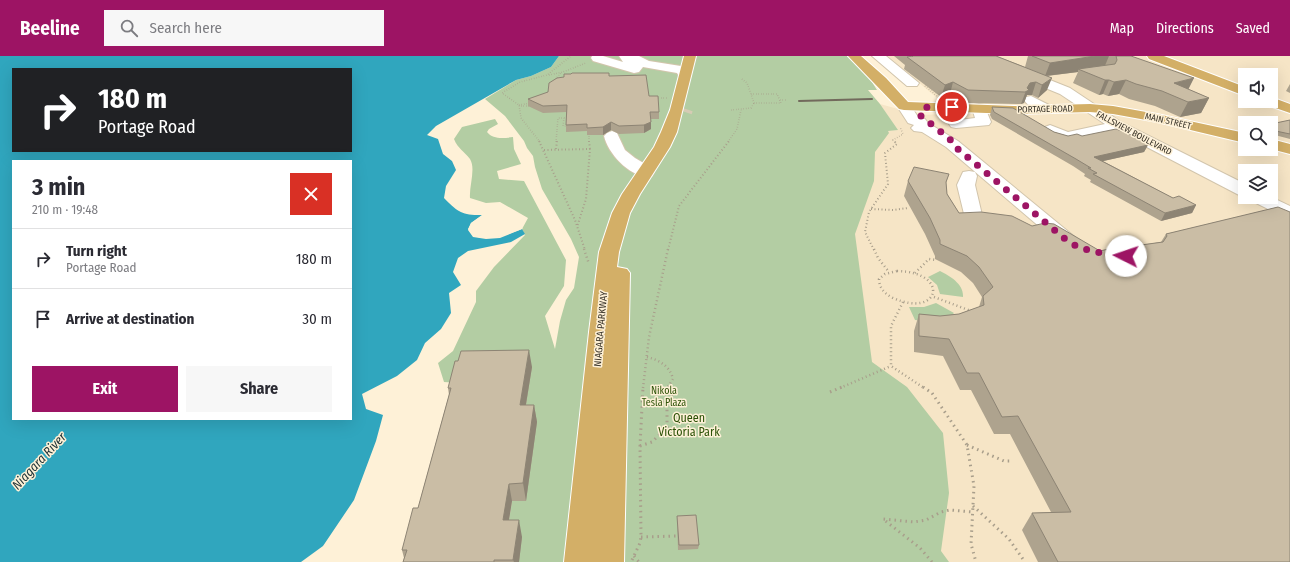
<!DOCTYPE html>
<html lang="en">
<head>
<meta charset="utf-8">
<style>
  :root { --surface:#fff; --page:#f7f7f7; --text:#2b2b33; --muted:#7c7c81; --line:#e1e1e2; --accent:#9d1464 }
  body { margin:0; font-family:"Fira Sans Condensed",sans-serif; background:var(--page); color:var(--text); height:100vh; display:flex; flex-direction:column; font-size:15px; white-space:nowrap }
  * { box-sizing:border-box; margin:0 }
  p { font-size:13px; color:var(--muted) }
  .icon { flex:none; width:22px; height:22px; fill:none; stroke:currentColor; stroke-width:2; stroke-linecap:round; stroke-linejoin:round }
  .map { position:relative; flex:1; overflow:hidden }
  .panel { position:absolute; left:12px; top:104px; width:340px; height:260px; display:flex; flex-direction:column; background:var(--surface); border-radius:0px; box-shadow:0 4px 16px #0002 }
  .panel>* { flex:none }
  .banner { position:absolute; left:12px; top:12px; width:340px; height:84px; border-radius:0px; box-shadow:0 4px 16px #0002; background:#202124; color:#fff; overflow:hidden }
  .tools { position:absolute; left:1238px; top:12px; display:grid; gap:8px }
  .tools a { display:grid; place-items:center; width:40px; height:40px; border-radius:0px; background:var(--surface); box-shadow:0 4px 16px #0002; font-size:20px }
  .pin { position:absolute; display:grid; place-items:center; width:34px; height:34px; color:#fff; margin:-17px; border:2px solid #fff; border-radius:50%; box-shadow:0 1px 4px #0007 }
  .me { position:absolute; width:44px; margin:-22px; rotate:274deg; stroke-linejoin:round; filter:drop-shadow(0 0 3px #0008) }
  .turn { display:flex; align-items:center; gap:14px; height:84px; padding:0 20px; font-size:18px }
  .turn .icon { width:52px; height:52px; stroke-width:2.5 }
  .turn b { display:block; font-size:28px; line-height:34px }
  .round { display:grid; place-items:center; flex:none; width:42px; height:42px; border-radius:0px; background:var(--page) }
  .headline { display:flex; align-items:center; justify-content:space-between; height:68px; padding:0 20px }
  h1 { font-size:24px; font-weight:700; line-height:30px }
  .button { display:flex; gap:8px; margin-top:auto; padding:8px 20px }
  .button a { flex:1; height:46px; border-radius:0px; background:var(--accent); color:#fff; font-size:16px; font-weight:700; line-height:46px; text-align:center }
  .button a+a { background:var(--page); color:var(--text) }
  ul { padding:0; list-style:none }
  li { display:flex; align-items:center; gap:12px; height:60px; padding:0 20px; border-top:1px solid var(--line) }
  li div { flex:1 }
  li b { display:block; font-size:15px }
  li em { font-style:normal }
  header { display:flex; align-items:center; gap:24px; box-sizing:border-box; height:56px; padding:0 20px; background:var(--accent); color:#fff }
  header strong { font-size:19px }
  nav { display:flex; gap:22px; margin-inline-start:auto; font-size:14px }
  .search { width:280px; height:36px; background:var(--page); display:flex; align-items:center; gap:10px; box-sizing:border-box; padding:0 14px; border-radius:0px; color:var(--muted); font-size:15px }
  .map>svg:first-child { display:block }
  .built { fill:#f6e5c6; fill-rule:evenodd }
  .green { fill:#b3cda3 }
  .water { fill:#30a6be; fill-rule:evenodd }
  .pier { fill:#fef1d7 }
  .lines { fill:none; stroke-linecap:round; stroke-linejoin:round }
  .major-tunnel { stroke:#d6cbb4; stroke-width:14; stroke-dasharray:14 7; stroke-linecap:butt }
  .minor-casing { stroke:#d2c5ac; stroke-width:2 }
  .major-casing { stroke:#fff; stroke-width:2 }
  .path-far3 { stroke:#a89e8b; stroke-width:1.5; stroke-dasharray:0.5 2; stroke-linecap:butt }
  .path-far2 { stroke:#a89e8b; stroke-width:2; stroke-dasharray:1 2.5; stroke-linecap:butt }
  .path-far1 { stroke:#a89e8b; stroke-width:2.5; stroke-dasharray:1 3; stroke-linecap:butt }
  .path { stroke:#a89e8b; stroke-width:3; stroke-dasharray:1.5 4; stroke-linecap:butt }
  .minor { fill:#fff; fill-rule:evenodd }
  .major { fill:#d3af67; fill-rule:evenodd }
  .rail { stroke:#726a5c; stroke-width:2 }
  .wall { fill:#aea38e }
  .shaded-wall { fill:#8d8474 }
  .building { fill:#cabda5; stroke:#8d8474 }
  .route { stroke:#9d1464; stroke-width:7; stroke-dasharray:0 12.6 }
  .labels { text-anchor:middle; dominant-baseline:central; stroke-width:3; stroke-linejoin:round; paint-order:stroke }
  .far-street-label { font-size:9px; fill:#363127; stroke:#fef1d7 }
  .street-label { font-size:10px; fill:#363127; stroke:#fef1d7 }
  .park-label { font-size:10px; fill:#2c5207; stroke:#fef1d7 }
  .near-park-label { font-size:12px; fill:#2c5207; stroke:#fef1d7 }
  .near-water-label { font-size:13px; font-style:italic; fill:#1c3035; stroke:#fef1d7 }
</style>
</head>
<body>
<header>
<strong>Beeline</strong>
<div class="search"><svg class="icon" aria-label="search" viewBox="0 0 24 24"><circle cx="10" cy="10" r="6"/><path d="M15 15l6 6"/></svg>Search here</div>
<nav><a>Map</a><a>Directions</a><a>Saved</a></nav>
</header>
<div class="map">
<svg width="1290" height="506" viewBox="0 0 1290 506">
  <rect width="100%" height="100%" fill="#fef1d7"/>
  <path class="built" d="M888 0H1290V506H890L796 204 883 75 897 74 880 48 920 59 946 58 938 43ZM1245 19H1271V45H1245ZM1245 67H1271V93H1245ZM1245 115H1271V141H1245Z"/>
  <path class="green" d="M559 0H847L865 15 877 34H868L880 48 898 74 888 75 889 77 875 96 874 125 855 178 872 306 907 331 943 377 949 437 941 495 949 506H519L506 482 512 445H526L458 327 444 326 438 307 453 295 476 246V235L494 211 525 179 522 173 528 162 500 146 486 147 470 142C469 130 476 113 470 103 464 95 458 93 454 83L462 71 495 63 498 68 489 73 487 76C493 84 505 82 513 81L514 93 521 108 497 115 499 123 524 125 566 204 564 230 545 260 555 293 560 265 566 244 574 232 579 201 571 183 542 133 535 111 533 100 527 92 524 85 505 60 485 43 516 24 531 20 551 11Z
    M940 215C950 220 964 228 963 241L940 238 937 229 928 221Z
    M936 247 954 257 951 260 923 265 915 264 909 251H924Z"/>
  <path class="water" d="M0 0H559L551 11 531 20 516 24 436 70 427 79 438 83 443 98 452 105 456 114 446 130 444 142C457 155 462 160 482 159L471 167 468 173 473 180C493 185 503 180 522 173L525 178 511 186 468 195 458 202 453 216 461 229 449 237 451 257 441 273 425 287 417 304 397 320 362 338 366 353 383 359 376 385 354 444 323 490 301 506H0ZM13 13H351V95H13ZM13 105H351V363H13Z"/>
  <path class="pier" d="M484 158 473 168 470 173 474 179 486 181 500 180 523 172 522 173 500 182 486 183 473 181 468 174 471 167Z"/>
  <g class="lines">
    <path class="major-tunnel" d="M685 56 686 53"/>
    <defs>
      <path id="minor" d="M592 0H603L623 6 619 0H639L649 5 687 11 691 19 690 22H680L677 17 643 11 639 16 634 17 593 5 591 2Z
        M872 0H886L919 27 917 30H907Z
        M973 0H990L1070 32 1121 66 1245 128V140L1239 139 1116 75 1068 86 1056 83 1045 77 1042 74 1045 71 1050 69 1068 76 1105 68 1060 38 975 3Z
        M1031 40 1051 50 1053 53 1051 56C1042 58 1029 52 1024 44L1026 41Z
        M904 46 909 47 918 61 925 63 928 67 958 85 1076 182 1079 186 1076 190 1069 192 1062 190 946 91 922 76 914 75 911 72 914 69 908 67 897 50 899 47Z
        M979 48 984 49 991 66 989 69 956 72 951 71 949 68 951 65 975 62 972 52 974 49Z
        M612 75 617 77 625 94 635 102 652 112 654 116 652 120C632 124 608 98 604 80L607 77Z
        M969 115 975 116 977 120 975 129 982 159 1004 162 1006 166 1004 170 992 173 967 166 965 162 957 129 963 116Z
        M1249 141H1271L1290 150V162L1284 161 1252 145Z"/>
      <path id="major" d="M684 0H696L677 76 670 91 640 138 630 157 619 196 617 211 627 213 630 217 624 506H564L589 276 599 196 612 157 622 138 654 91 661 76 670 54Z
        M848 0H861L886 22 908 46 1014 50 1090 48 1113 50 1157 58 1245 77V87L1157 66 1113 58 1090 56 1014 58 904 54 899 53Z
        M1147 0H1164L1245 31V40L1149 3Z
        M1271 41 1290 48V57L1264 48 1262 45H1271Z
        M1271 83 1290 88V98L1271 93Z"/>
    </defs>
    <use href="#minor" class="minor-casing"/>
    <use href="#major" class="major-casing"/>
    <path class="path-far3" d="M549 19 563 16 586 7
      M742 23 747 27 751 38
      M552 27 562 16
      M925 30 937 40
      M751 38H777L781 47H754Z
      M656 42H667
      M780 44H787
      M519 49 531 47
      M521 50H531
      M731 54 751 52 754 47
      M589 80V86
      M540 86 521 62 519 49 502 37 520 26 547 19 571 0
      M556 86 558 62H564L563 70H569
      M728 86 737 73 741 54
      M895 86 893 84 903 78 900 71"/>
    <path class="path-far2" d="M539 85 575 164 585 194
      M589 85 590 93
      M556 93 557 85
      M544 94 590 93 586 143 577 171
      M871 153 893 154 908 152
      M668 194 679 150 729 85
      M874 194 865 176 869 156 888 128 885 97 897 88 894 85"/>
    <path class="path-far1" d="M584 193 589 208
      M874 193 878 202 889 216
      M897 215C951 216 940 263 893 242 885 238 879 232 879 223L885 218Z
      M915 217 929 203 936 204
      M934 241 971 255
      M903 246 891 270V310L924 332
      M647 301C659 304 670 310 673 323L667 332
      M643 332 649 281 668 193
      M840 332 891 310"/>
    <path class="path" d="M923 331 932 337 967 389 974 430 971 488 976 506
      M663 334C668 334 672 335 674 341L672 345 664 347 657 343V338Z
      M666 334 668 331
      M830 336 842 331
      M967 389 1004 405H1010
      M640 390 652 386 667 371V347
      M973 450 1009 483 1025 506
      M641 481 678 480
      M634 500 639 506
      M632 504 640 487 641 481 640 390 643 331
      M932 506 920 492 883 463 914 466 926 464 941 456 950 454 973 456"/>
    <use href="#minor" class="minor"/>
    <use href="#major" class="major"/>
    <path class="rail" d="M799 45 872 43"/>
  </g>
  <path class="wall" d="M894 0H996L1025 11 1028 0H1131L1188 33 1209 42 1201 57 1180 61 1155 50 1129 43 1119 38 1108 40 1103 38 1099 39 1073 27 1078 16 1047 20V34L1038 42 1032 39H1027L1024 47 1021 48 964 47 950 38 941 41 904 13 905 9Z
    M609 20 659 56V63H651V73L644 77 619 78 611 74 603 79H587V75L566 76V56L543 57 528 50V43Z
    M1290 28V37L1286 35Z
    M992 51 1054 76 1068 80H1082L1147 87V88L1148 89 1144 96 1103 105 1173 142 1196 149 1192 157 1161 165 1090 126 1091 124 1084 120 1085 118 1073 110 992 63 990 59Z
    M1290 64V83L1271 78V68Z
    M949 118 946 127 947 138 959 157 1032 170 1100 195 1161 186 1166 178 1278 151 1290 506H1038L1022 474 1032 457 1051 456 1010 378H994L971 334H960L943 300 914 296V275L919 258 940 260 959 258 979 251 982 241 973 227 961 216 935 203V200L925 178 904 140 908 125Z
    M532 311 526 349H534L537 366 526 445H512L509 464 522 481 519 506H403L404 502 402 494 418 452 449 339 448 332Z
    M677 460 699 489 698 493 678 494Z"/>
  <path class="shaded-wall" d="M1095 0H1109L1104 12 1078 13V16L1045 20 1050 7Z
    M1052 22 1047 34 1038 42 1042 29Z
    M1194 22 1187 36 1174 27Z
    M1105 24H1109L1103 38 1099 39Z
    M1126 24 1119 38 1108 40 1114 26Z
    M953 26 950 38 941 41 945 29Z
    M1036 26 1032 39H1027L1024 47 1021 48 1027 32 1030 27Z
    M1209 42 1201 57 1180 61 1188 46Z
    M611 66V74L603 79V71Z
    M651 66V73L644 77V69Z
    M1147 87 1146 89H1148L1144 96 1090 108 1094 101Z
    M1196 149 1192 157 1161 165 1165 157Z
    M529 294 532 311 523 366 520 349Z
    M534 349 537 366 526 445 523 427Z
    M509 428 512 445 506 482 503 464Z
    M519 464 522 481 519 506H514L513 504Z"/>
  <path class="building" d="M912 0H996L1052 22 1042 29 1036 26 1030 27 1027 32 1029 34 1025 36 968 34 953 26 945 29 907 1 913 0Z
    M1032 0H1095L1050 7Z
    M1116 0H1131L1194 22 1174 27 1209 42 1188 46 1162 35 1136 28 1126 24 1114 26 1109 24H1105L1078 13 1115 8 1117 4Z
    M572 17H609V20L646 19 649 40H658L659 56H650L651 66 644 69 619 70 611 66 603 71 587 72V68L566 69 567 49 543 50 528 43 548 36 549 27 557 22 564 21V18H571Z
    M992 51 1013 52 1054 76 1068 80 1077 78 1082 80 1116 73 1127 77 1147 87H1145L1148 89 1094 101 1173 142 1179 140 1196 149 1165 157 1093 118 1097 117 1088 112H1091L1076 103 994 56Z
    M1290 64V78L1271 74V68Z
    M914 111 949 118 946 126 947 138 959 157 981 156 1012 160 1032 170 1045 167 1054 168 1100 195 1121 190 1141 189 1163 186 1167 180 1166 178 1278 151 1290 156V506H1058L1032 457 1071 456 1018 360 1002 361 979 317H967L949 283 919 280V258L940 260 959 258 984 249 983 240 993 231 979 211 967 200 940 188V184L930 162 908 125Z
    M529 294 520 349H534L523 427 509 428 503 464H519L513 504H494V506H403L407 494H402L413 452H418L451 332H448L455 305H458L461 295Z
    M696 459 699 489H679L677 460Z"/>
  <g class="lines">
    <path class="route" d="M952 51C941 51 927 47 920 56L921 60 950 83 952 88 1070 187C1089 196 1105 198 1126 200"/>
  </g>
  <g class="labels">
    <g class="far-street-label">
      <text transform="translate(1045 53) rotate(-1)">PORTAGE ROAD</text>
      <text transform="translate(1168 65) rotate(13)">MAIN STREET</text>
      <text transform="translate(1134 77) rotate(28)">FALLSVIEW BOULEVARD</text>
    </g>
    <g class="street-label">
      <text transform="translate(601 273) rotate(-85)">NIAGARA PARKWAY</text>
    </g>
    <g class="park-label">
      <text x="664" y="335">Nikola<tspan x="664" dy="12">Tesla Plaza</tspan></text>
    </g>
    <g class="near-park-label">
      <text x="689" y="362">Queen<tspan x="689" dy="14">Victoria Park</tspan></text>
    </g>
    <g class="near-water-label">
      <text transform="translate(39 405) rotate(-47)">Niagara River</text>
    </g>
  </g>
</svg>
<div class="tools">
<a><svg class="icon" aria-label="sound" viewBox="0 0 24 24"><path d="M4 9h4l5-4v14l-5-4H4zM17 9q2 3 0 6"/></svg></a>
<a><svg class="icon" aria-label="search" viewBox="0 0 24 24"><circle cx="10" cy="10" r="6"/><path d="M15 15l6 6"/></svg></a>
<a><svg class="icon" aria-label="layers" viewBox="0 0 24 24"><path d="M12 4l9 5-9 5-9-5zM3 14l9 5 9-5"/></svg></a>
</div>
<div class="pin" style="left:952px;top:51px;background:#d93025"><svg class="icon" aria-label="arrive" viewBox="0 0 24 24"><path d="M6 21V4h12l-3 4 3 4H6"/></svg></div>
<svg class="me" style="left:1126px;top:200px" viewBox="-20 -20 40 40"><circle r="19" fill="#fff"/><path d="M0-13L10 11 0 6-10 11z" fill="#9d1464"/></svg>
<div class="banner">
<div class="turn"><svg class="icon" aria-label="right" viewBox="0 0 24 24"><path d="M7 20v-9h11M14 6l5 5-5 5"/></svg><div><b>180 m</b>Portage Road</div></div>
</div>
<section class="panel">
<div class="headline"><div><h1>3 min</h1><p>210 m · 19:48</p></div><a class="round" style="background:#d93025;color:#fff"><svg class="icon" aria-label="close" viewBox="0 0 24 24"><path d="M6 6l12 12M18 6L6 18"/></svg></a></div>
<ul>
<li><svg class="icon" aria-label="right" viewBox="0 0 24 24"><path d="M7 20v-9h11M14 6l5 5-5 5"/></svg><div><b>Turn right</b><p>Portage Road</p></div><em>180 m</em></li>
<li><svg class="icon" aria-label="arrive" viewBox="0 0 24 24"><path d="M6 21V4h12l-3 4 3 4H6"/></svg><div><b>Arrive at destination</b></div><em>30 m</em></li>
</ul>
<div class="button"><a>Exit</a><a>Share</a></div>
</section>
</div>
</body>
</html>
